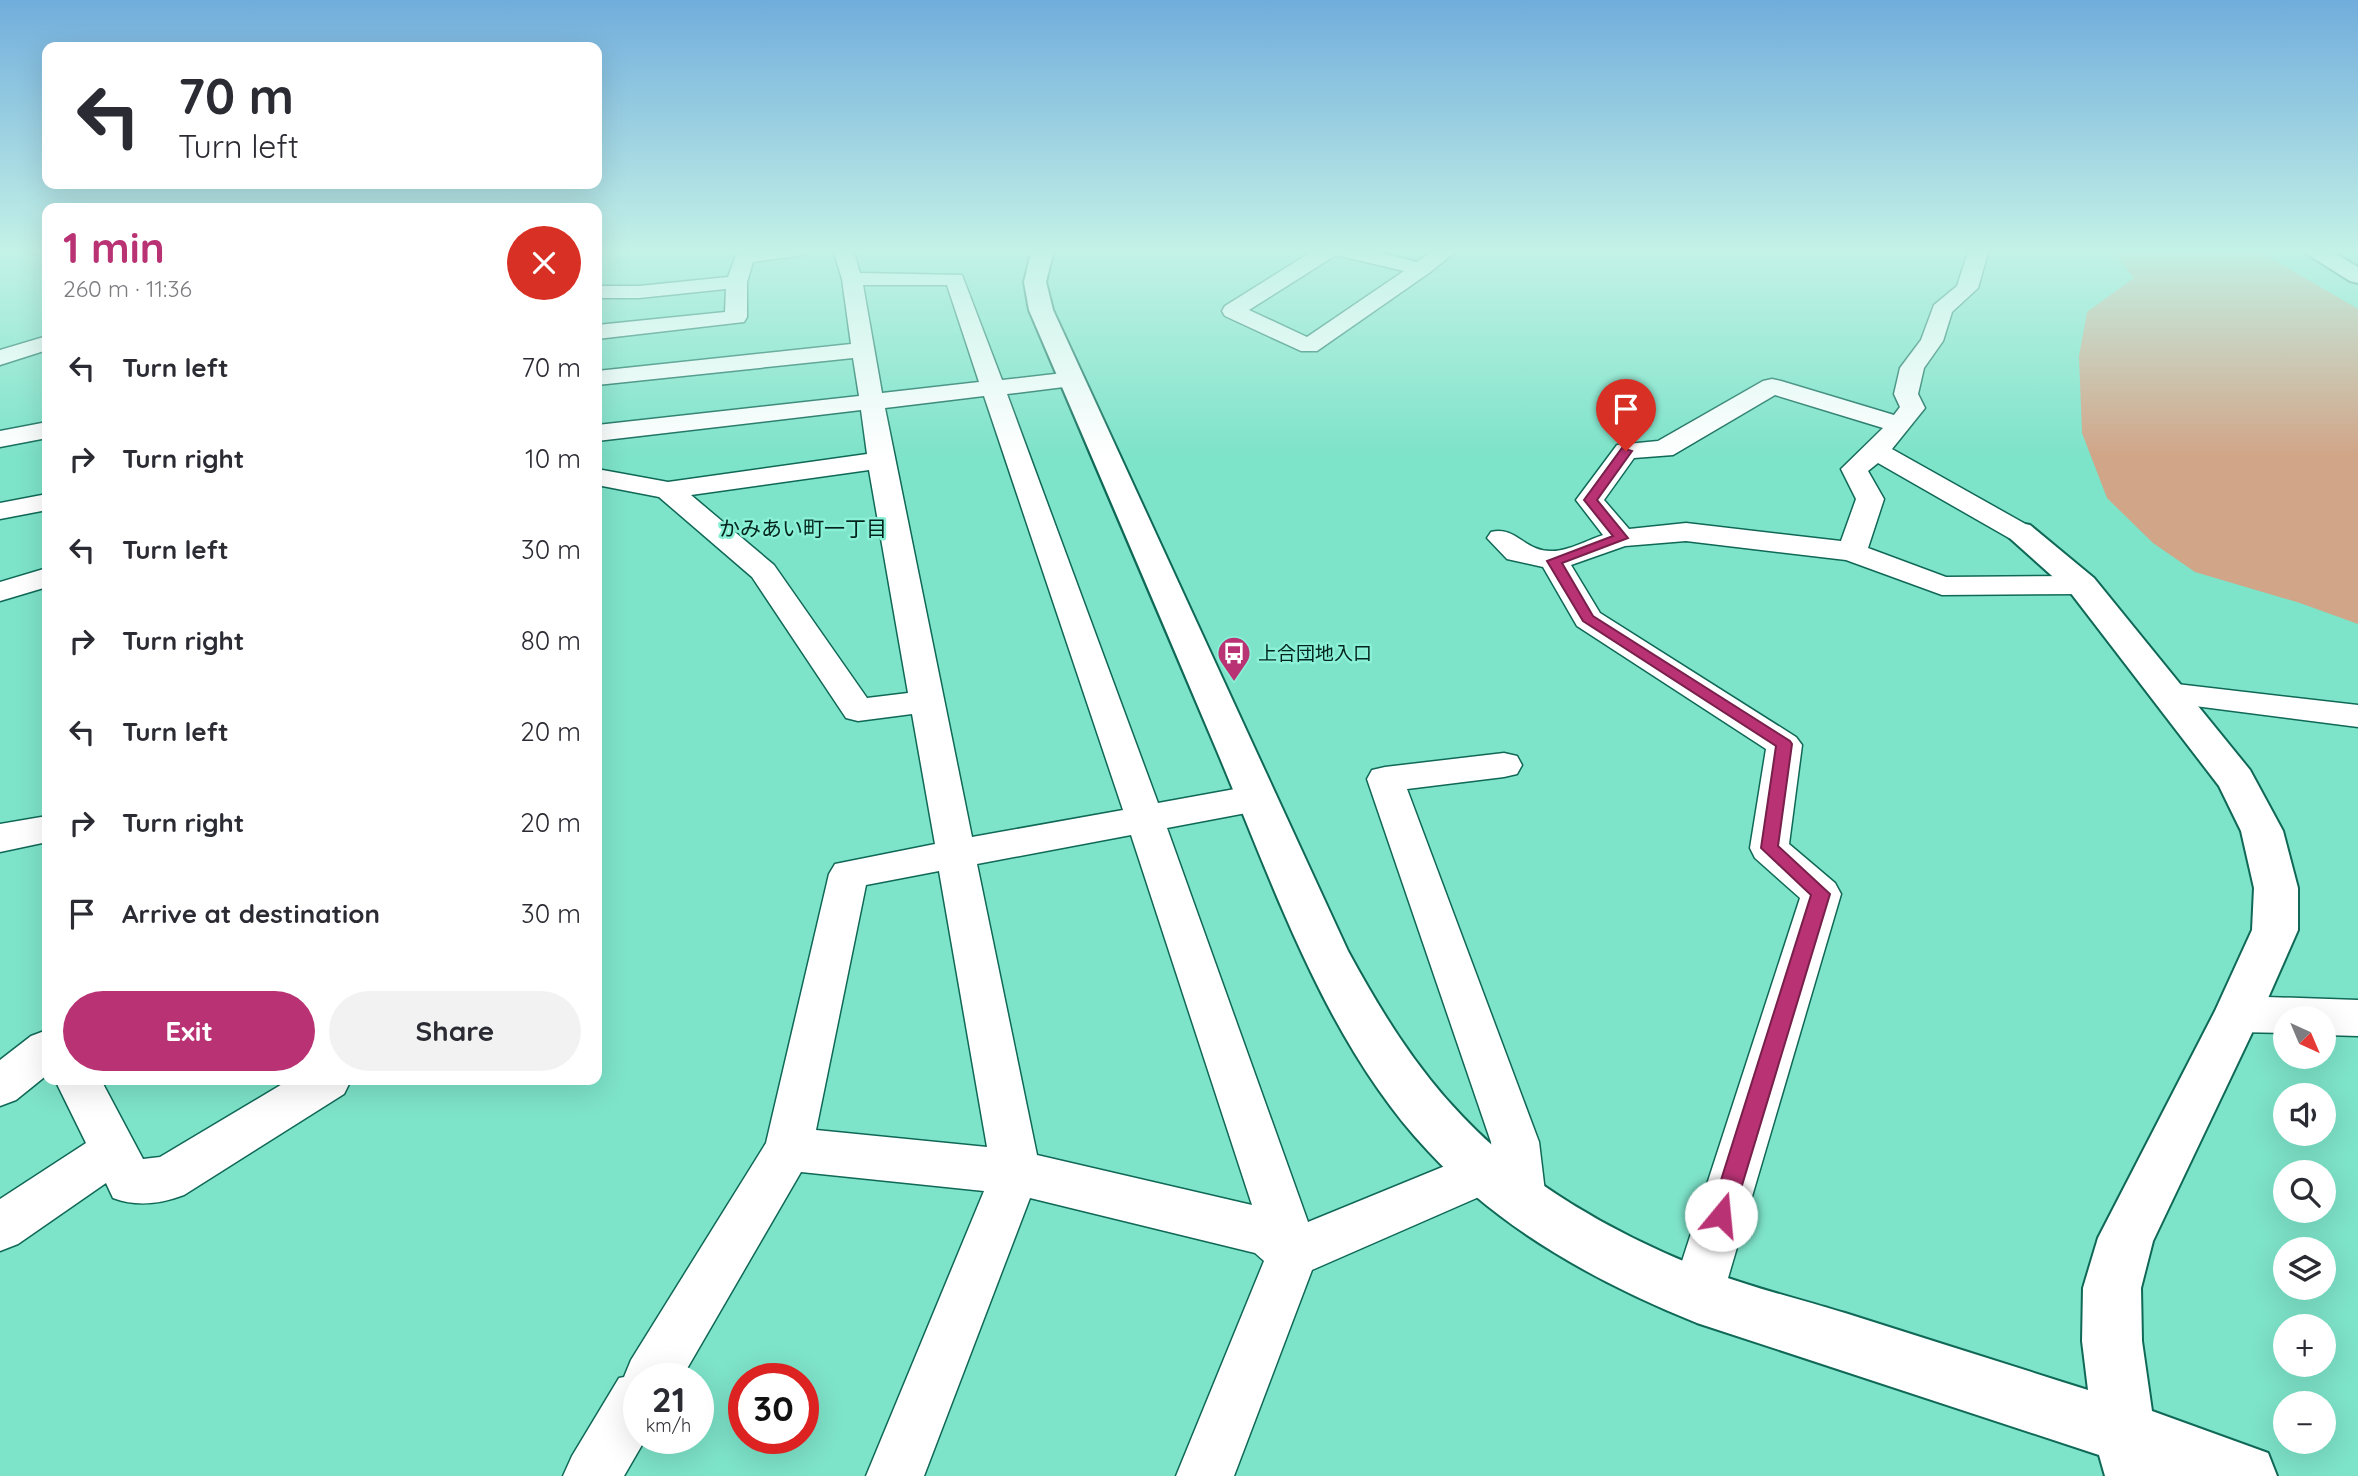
<!DOCTYPE html>
<html lang="en">
<head>
<meta charset="utf-8">
<style>
  :root { --surface:#fff; --page:#f2f2f3; --text:#2b2b33; --muted:#7c7c81; --accent:#b83274 }
  body { margin:0; font-family:Quicksand,"Noto Sans JP",sans-serif; background:var(--page); color:var(--text); height:100vh; display:flex; flex-direction:column; font-size:26px; white-space:nowrap }
  * { box-sizing:border-box; margin:0 }
  p { font-size:23px; color:var(--muted) }
  .icon { flex:none; width:38px; height:38px; fill:none; stroke:currentColor; stroke-width:2; stroke-linecap:round; stroke-linejoin:round }
  .map { position:relative; flex:1; overflow:hidden }
  .side { position:absolute; left:42px; top:203px; width:560px; height:882px; display:flex; flex-direction:column; background:var(--surface); border-radius:14px; box-shadow:0 7px 28px #0002 }
  .side>* { flex:none }
  .hud { position:absolute; left:42px; top:42px; width:560px; height:147px; border-radius:14px; box-shadow:0 7px 28px #0002; background:#fff; color:var(--text); overflow:hidden }
  .needle { width:46px; rotate:136deg }
  .tools { position:absolute; left:2273px; top:1006px; display:grid; gap:14px }
  .tools a { display:grid; place-items:center; width:63px; height:63px; border-radius:50%; background:var(--surface); box-shadow:0 7px 28px #0002; font-size:35px }
  .speed { position:absolute; left:623px; top:1363px; display:flex; gap:14px; font-size:35px; font-weight:700; text-align:center }
  .speed>* { display:grid; place-content:center; width:91px; height:91px; border-radius:50%; background:var(--surface); box-shadow:0 7px 28px #0002; line-height:1 }
  .speed small { font-size:18px; font-weight:400 }
  .speed .limit { border:10px solid #d22; background:#fff; color:#111 }
  .pin { position:absolute; display:grid; place-items:center; width:60px; height:60px; color:#fff; margin:-72px -30px; border-radius:50% 50% 50% 0; rotate:-45deg; box-shadow:0 0 7px #0007 }
  .pin .icon { rotate:45deg }
  .me { position:absolute; width:77px; margin:-38px; rotate:17deg; stroke-linejoin:round; filter:drop-shadow(0 0 5px #0008) }
  .turn { display:flex; align-items:center; gap:24px; height:147px; padding:0 21px; font-size:32px }
  .turn .icon { width:91px; height:91px; stroke-width:2.5 }
  .turn b { display:block; font-size:49px; line-height:60px }
  .round { display:grid; place-items:center; flex:none; width:74px; height:74px; border-radius:37px; background:var(--page) }
  .overview { display:flex; align-items:center; justify-content:space-between; height:119px; padding:0 21px }
  h1 { font-size:42px; font-weight:700; line-height:52px; color:var(--accent) }
  .cta { display:flex; gap:14px; margin-top:auto; padding:14px 21px }
  .cta a { flex:1; height:80px; border-radius:42px; background:var(--accent); color:#fff; font-size:28px; font-weight:700; line-height:80px; text-align:center }
  .cta a+a { background:var(--page); color:var(--text) }
  ul { padding:0; list-style:none }
  li { display:flex; align-items:center; gap:21px; height:91px; padding:0 21px }
  li div { flex:1 }
  li b { display:block; font-size:26px }
  li em { font-style:normal }
  .map>svg:first-child { display:block }
  .green { fill:#d1a588 }
  .lines { fill:none; stroke-linecap:round; stroke-linejoin:round }
  .street-casing { stroke:#106857; stroke-width:3 }
  .secondary-casing { stroke:#106857; stroke-width:4 }
  .highway-casing { stroke:#106857; stroke-width:4 }
  .street { fill:#fff; fill-rule:evenodd }
  .secondary { fill:#fff; fill-rule:evenodd }
  .highway { fill:#fff; fill-rule:evenodd }
  .route { fill:#b83274; stroke:#78204b; stroke-width:2 }
  .labels { text-anchor:middle; dominant-baseline:central; stroke-width:5; stroke-linejoin:round; paint-order:stroke }
  .poi-label { font-size:19px; fill:#02241c; stroke:#8af0d6; text-anchor:start }
  .neighbourhood-label { font-size:21px; fill:#02241c; stroke:#8af0d6 }
</style>
</head>
<body>
<div class="map">
<svg width="2358" height="1476" viewBox="0 0 2358 1476">
  <rect width="100%" height="100%" fill="#7de3c9"/>
  <path class="green" d="M2111 249H2255L2358 309V624L2300 603 2195 572 2153 543 2107 498 2082 433 2079 356 2087 312 2134 278Z"/>
  <g class="lines">
    <defs>
      <path id="street" d="M755 249H813L803 255 753 262 747 282V317L744 322 597 339V325L725 312 726 289 639 298H597V286H639L728 277 737 253Z
        M833 249H853L860 273 962 275 1002 380 1072 372 1080 374 1084 379 1080 384 1072 386 1007 394 1158 803 1257 785 1270 789 1275 798 1270 807 1257 811 1167 828 1308 1222 1484 1150 1492 1153 1491 1142 1367 779 1372 770 1385 767 1504 753 1517 756 1522 765 1517 774 1504 777 1407 789 1539 1142 1546 1200 1538 1216 1521 1223 1504 1216 1496 1200 1495 1190 1312 1270 1234 1476H1176L1264 1261 1255 1253 1030 1198 924 1476H866L984 1191 801 1172 681 1379H639V1438H646L624 1476H563L572 1456 619 1378 624 1377 631 1360 766 1143 829 874 835 864 935 844 912 714 858 721 846 718 752 577 659 497 597 485V469L668 482 867 454 861 410 597 441V425L859 396 853 358 597 385V371L851 344 842 279ZM863 285H947L979 382 882 393ZM984 396 1123 810 972 837 885 408ZM869 470 908 693 867 698 774 565 691 495ZM1131 835 1252 1205 1037 1155 977 864ZM939 871 987 1147 816 1130 866 885Z
        M1316 249H1364L1417 262 1435 249H1459L1429 273 1317 351H1301L1225 316 1222 311 1225 306ZM1336 255 1404 271 1307 337 1249 310Z
        M1969 249H1989L1978 288 1952 312 1943 341 1924 368 1918 394 1925 408 1892 449 2029 526 2033 532 2029 538 2019 541 2009 538 1878 463 1868 471 1884 499 1868 548 1946 577 2082 576 2093 579 2097 585 2093 591 2082 594 1942 595 1846 560 1686 541 1625 546 1571 565 1600 613 1796 737 1802 745 1789 844 1835 883 1841 894 1723 1295 1715 1313 1697 1321 1679 1313 1671 1295 1800 898 1755 858 1750 848 1766 749 1577 626 1543 567 1507 559 1487 538 1491 532C1516 526 1524 551 1551 551 1566 552 1588 540 1603 535L1576 500 1617 445 1658 441 1763 381 1772 379 1781 381 1894 415 1900 407 1894 394 1900 368 1921 340 1934 305 1957 286ZM1775 395 1883 428 1841 469 1856 499 1841 541 1686 523 1629 529 1604 500 1634 458 1673 455Z
        M47 336V350L0 365V350Z
        M47 422V438L0 447V431Z
        M47 494V510L0 519V503Z
        M47 568V587L0 601V582Z
        M2168 683 2358 705V727L2156 701 2151 694 2156 687Z
        M47 816V842L0 852V824Z
        M2237 996 2358 1000V1036L2324 1035V1018H2286V1033L2237 1032 2222 1027 2215 1014 2222 1001Z
        M47 1030V1075L16 1100 0 1106V1060L31 1036Z
        M55 1080H101L143 1159 160 1157 289 1080H351L344 1094 184 1195C160 1204 137 1207 113 1198L106 1183 18 1244 0 1251V1199L86 1143Z"/>
      <path id="secondary" d="M1032 249H1054L1046 282 1053 310 1348 951C1380 1010 1415 1067 1462 1116 1525 1183 1613 1233 1698 1267 1745 1286 1796 1298 1845 1313 1926 1339 2007 1364 2088 1390L2082 1341 2083 1288 2098 1238 2215 1011 2252 930 2254 888 2241 831 2219 786 2070 592 2003 532 2008 525 2019 523 2030 525 2094 578 2250 770 2283 831 2298 888V930L2261 1014 2153 1241 2141 1288 2142 1341 2152 1411 2268 1453 2277 1476H2105L2099 1455 1697 1323C1598 1283 1501 1230 1428 1151 1326 1043 1274 886 1217 751 1155 604 1092 457 1029 310L1024 282Z"/>
      <path id="highway" d="M2299 249H2327L2358 267V283L2350 281Z"/>
    </defs>
    <use href="#street" class="street-casing"/>
    <use href="#secondary" class="secondary-casing"/>
    <use href="#highway" class="highway-casing"/>
    <use href="#street" class="street"/>
    <use href="#secondary" class="secondary"/>
    <use href="#highway" class="highway"/>
  </g>
  <linearGradient id="sky" x2="0" y2="1"><stop stop-color="#71addc"/><stop offset="0.55" stop-color="#c4f2e7"/><stop offset="1" stop-color="#c4f2e7" stop-opacity="0"/></linearGradient>
  <rect width="2358" height="456" fill="url(#sky)"/>
  <path class="route" d="M1622 448 1632 451 1597 500 1628 538 1562 563 1593 616 1790 741 1792 744 1778 846 1830 894 1733 1215 1729 1222 1721 1225 1713 1222 1710 1215 1811 895 1761 848 1776 746 1583 621 1547 561 1613 536 1584 500Z"/>
  <defs>
    <symbol id="bus-pin" viewBox="-11 -11 22 30"><path d="M0 17L-7.5 6A9.5 9.5 0 1 1 7.5 6Z" fill="#b83274" stroke="#8af0d6"/><path d="M-5-6H5V4H4V6H2V4H-2V6H-4V4H-5ZM-3.5-4V0h7V-4ZM-3.5 1.2v1.5H-2V1.2ZM2 1.2v1.5H3.5V1.2Z" fill="#fff"/></symbol>
  </defs>
  <g fill-rule="evenodd">
    <use href="#bus-pin" x="1215" y="634" width="38" height="52"/>
  </g>
  <g class="labels">
    <g class="poi-label">
      <text x="1258" y="653">上合団地入口</text>
    </g>
    <g class="neighbourhood-label">
      <text x="803" y="528">かみあい町一丁目</text>
    </g>
  </g>
</svg>
<div class="tools">
<a><svg class="needle" viewBox="-14 -14 28 28"><path d="M0-13l5 13h-10z" fill="#e53935"/><path d="M0 13l5-13h-10z" fill="#7c7c81"/></svg></a>
<a><svg class="icon" aria-label="sound" viewBox="0 0 24 24"><path d="M4 9h4l5-4v14l-5-4H4zM17 9q2 3 0 6"/></svg></a>
<a><svg class="icon" aria-label="search" viewBox="0 0 24 24"><circle cx="10" cy="10" r="6"/><path d="M15 15l6 6"/></svg></a>
<a><svg class="icon" aria-label="layers" viewBox="0 0 24 24"><path d="M12 4l9 5-9 5-9-5zM3 14l9 5 9-5"/></svg></a>
<a>+</a>
<a>−</a>
</div>
<div class="speed"><div>21<small>km/h</small></div><div class="limit">30</div></div>
<div class="pin" style="left:1626px;top:451px;background:#d93025"><svg class="icon" aria-label="arrive" viewBox="0 0 24 24"><path d="M6 21V4h12l-3 4 3 4H6"/></svg></div>
<svg class="me" style="left:1721px;top:1215px" viewBox="-20 -20 40 40"><circle r="19" fill="#fff"/><path d="M0-13L10 11 0 6-10 11z" fill="#b83274"/></svg>
<div class="hud">
<div class="turn"><svg class="icon" aria-label="left" viewBox="0 0 24 24"><path d="M17 20v-9H6M10 6l-5 5 5 5"/></svg><div><b>70 m</b>Turn left</div></div>
</div>
<section class="side">
<div class="overview"><div><h1>1 min</h1><p>260 m · 11:36</p></div><a class="round" style="background:#d93025;color:#fff"><svg class="icon" aria-label="close" viewBox="0 0 24 24"><path d="M6 6l12 12M18 6L6 18"/></svg></a></div>
<ul>
<li><svg class="icon" aria-label="left" viewBox="0 0 24 24"><path d="M17 20v-9H6M10 6l-5 5 5 5"/></svg><div><b>Turn left</b></div><em>70 m</em></li>
<li><svg class="icon" aria-label="right" viewBox="0 0 24 24"><path d="M7 20v-9h11M14 6l5 5-5 5"/></svg><div><b>Turn right</b></div><em>10 m</em></li>
<li><svg class="icon" aria-label="left" viewBox="0 0 24 24"><path d="M17 20v-9H6M10 6l-5 5 5 5"/></svg><div><b>Turn left</b></div><em>30 m</em></li>
<li><svg class="icon" aria-label="right" viewBox="0 0 24 24"><path d="M7 20v-9h11M14 6l5 5-5 5"/></svg><div><b>Turn right</b></div><em>80 m</em></li>
<li><svg class="icon" aria-label="left" viewBox="0 0 24 24"><path d="M17 20v-9H6M10 6l-5 5 5 5"/></svg><div><b>Turn left</b></div><em>20 m</em></li>
<li><svg class="icon" aria-label="right" viewBox="0 0 24 24"><path d="M7 20v-9h11M14 6l5 5-5 5"/></svg><div><b>Turn right</b></div><em>20 m</em></li>
<li><svg class="icon" aria-label="arrive" viewBox="0 0 24 24"><path d="M6 21V4h12l-3 4 3 4H6"/></svg><div><b>Arrive at destination</b></div><em>30 m</em></li>
</ul>
<div class="cta"><a>Exit</a><a>Share</a></div>
</section>
</div>
</body>
</html>
